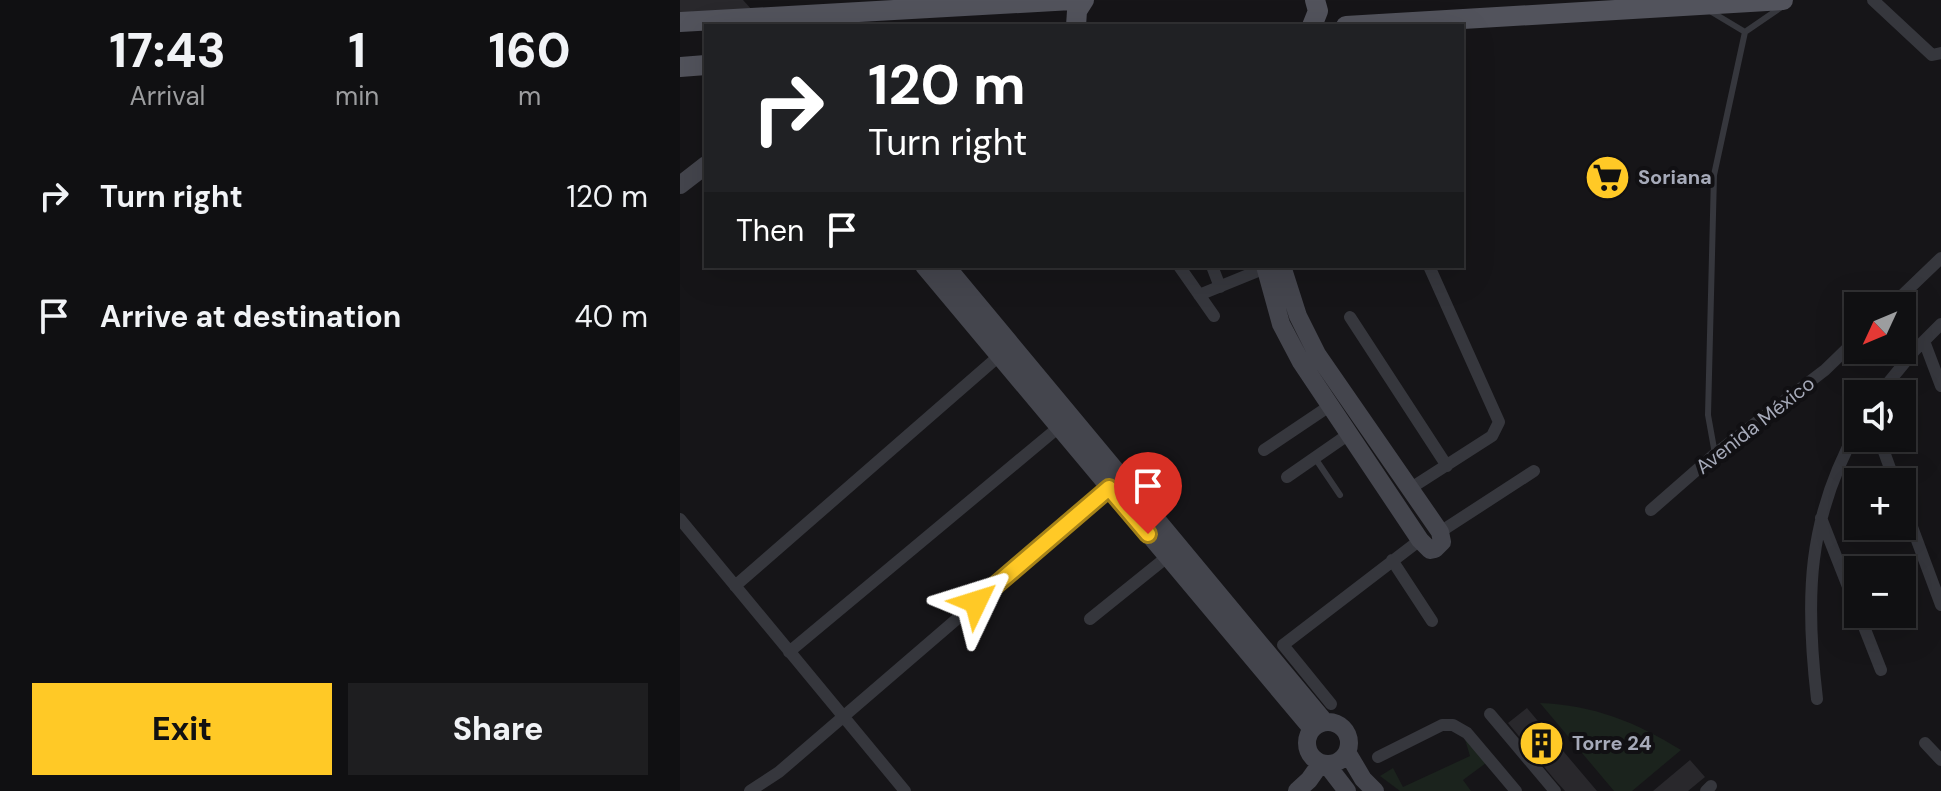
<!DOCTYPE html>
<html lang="en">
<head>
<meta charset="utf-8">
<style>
  :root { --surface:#101012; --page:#1e1e20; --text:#f1f3f6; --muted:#9c9d9f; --line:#303032; --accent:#ffc926 }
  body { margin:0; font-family:"DM Sans",sans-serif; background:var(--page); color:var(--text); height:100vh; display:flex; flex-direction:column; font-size:30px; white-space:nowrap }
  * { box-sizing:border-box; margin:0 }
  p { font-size:26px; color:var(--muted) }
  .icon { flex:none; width:44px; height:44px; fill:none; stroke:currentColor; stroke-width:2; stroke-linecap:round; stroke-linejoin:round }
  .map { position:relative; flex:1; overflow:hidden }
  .side { display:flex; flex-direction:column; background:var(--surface); width:680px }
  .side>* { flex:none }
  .guide { position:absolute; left:24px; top:24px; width:760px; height:244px; border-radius:0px; box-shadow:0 8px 32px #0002,0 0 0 2px var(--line); background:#202124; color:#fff; overflow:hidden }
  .needle { width:52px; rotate:226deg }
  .buttons { position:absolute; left:1164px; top:292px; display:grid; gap:16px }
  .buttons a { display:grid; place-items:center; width:72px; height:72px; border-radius:0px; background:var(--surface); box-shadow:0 8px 32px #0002,0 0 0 2px var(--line); font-size:40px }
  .pin { position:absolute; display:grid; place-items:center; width:68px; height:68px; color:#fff; margin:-82px -34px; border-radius:50% 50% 50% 0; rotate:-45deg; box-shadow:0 0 8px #0007 }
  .pin .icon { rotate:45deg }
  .me { position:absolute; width:88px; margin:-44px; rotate:49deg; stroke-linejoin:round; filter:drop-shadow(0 0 6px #0008) }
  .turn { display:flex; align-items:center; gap:28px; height:168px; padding:0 32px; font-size:36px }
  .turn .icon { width:104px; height:104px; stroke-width:2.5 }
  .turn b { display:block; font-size:56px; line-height:68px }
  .then { display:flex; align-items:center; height:76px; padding:0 32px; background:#0003; gap:16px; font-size:30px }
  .eta { display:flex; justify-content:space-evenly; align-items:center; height:136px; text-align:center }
  .eta b { font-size:48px; font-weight:800; line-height:56px }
  .cta { display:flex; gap:16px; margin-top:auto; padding:16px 32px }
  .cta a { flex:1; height:92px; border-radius:0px; background:var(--accent); color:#111; font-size:32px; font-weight:800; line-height:92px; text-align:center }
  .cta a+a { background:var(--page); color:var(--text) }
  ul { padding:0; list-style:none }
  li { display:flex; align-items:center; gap:24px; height:120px; padding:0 32px }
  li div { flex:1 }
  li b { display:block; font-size:30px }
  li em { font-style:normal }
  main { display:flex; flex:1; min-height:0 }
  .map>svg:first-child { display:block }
  .green { fill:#1b231d }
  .building { fill:#29282c }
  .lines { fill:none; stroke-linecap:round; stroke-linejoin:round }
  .lane { stroke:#36373d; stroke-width:6 }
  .street { stroke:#36373d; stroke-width:12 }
  .secondary { stroke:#44454d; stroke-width:18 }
  .primary { stroke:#52535c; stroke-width:20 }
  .route-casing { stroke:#a68319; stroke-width:20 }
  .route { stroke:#ffc926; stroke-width:14 }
  .labels { text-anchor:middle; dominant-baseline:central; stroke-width:8; stroke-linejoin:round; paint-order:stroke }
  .poi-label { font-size:20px; font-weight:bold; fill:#a6aab9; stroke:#111013; text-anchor:start }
  .street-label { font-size:20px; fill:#a6aab9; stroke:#111013 }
</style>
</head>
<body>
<main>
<section class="side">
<div class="eta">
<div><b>17:43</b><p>Arrival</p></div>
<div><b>1</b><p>min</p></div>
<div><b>160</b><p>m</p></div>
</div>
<ul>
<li><svg class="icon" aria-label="right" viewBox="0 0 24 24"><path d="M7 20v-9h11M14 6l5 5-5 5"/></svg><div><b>Turn right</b></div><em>120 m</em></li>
<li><svg class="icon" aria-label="arrive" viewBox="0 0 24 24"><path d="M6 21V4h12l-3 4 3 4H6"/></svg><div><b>Arrive at destination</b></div><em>40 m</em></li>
</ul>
<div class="cta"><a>Exit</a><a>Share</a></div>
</section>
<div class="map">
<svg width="1261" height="791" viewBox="0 0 1261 791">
  <rect width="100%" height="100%" fill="#161518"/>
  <path class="green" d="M860 703C913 705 956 722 1001 750L952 791H934Z
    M784 736 806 763 783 780 791 791H720L700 776 713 768 723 787 790 756Z"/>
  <path class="building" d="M0 0H63L74 12 0 15Z
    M847 708 878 745 917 791H885L875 780 828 723Z
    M1010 760 1025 777 1008 791H973Z"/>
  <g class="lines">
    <path class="lane" d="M1030 11 1065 32
      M1035 454 1028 415 1034 175 1065 32 1100 8
      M635 458 660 495"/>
    <path class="street" d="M1193 0 1252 55 1261 53
      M499 266 534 316
      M532 266 540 287
      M519 295 590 266
      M1211 306 1261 258
      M670 317 767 466
      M1244 341 1261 386
      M1199 394 1235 350 1261 324
      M1199 438 1215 482
      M584 450 651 405
      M607 477 669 434
      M731 488 812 436 819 422 749 266
      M1222 500 1261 605
      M971 510 1035 454 1145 370 1178 338
      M1141 518 1178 612
      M0 519 225 791
      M760 532 854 471
      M712 560 752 621
      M55 586 319 356
      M1179 614 1201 670
      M410 619 487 557
      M109 652 379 427
      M1137 699C1125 598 1127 519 1178 428
      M651 704 603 645 740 540
      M810 714 875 791
      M1245 743 1261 760
      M698 757 762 725H773L787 733 836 791
      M70 791 99 772 429 488
      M1026 791 1031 786"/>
    <path class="secondary" d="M0 185 26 165
      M244 266 632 729
      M266 266 645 722
      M585 266 601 324 621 362 740 540 750 550 755 549 762 542 760 532 637 354 618 316 602 266
      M627 743a21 21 0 1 1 42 0a21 21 0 1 1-42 0Z
      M667 752 683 779 695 791
      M647 765 667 791
      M617 791 629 780 641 763"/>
    <path class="primary" d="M0 22 392 0
      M396 26 397 11 404 0
      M632 26 638 11 635 0
      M666 26 1103 0
      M0 67 26 65"/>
  </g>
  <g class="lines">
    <defs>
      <path id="route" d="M296 602 429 488 468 534"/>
    </defs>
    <use href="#route" class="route-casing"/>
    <use href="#route" class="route"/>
  </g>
  <defs>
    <symbol id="supermarket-disc" viewBox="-11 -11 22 22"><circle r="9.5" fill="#ffc926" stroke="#111013"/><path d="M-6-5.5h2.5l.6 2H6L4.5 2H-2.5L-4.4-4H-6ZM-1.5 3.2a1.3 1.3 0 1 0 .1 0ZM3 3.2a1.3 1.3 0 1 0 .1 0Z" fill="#111"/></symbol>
    <symbol id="building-disc" viewBox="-11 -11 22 22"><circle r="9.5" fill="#ffc926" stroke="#111013"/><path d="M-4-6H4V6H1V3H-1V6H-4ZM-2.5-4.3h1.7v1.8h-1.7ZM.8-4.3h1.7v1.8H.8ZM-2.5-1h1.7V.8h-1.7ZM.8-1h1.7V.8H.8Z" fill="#111"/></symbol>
  </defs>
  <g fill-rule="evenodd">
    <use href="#supermarket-disc" x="902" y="152" width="51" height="51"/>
    <use href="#building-disc" x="836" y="718" width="51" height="51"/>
  </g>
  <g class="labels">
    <g class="poi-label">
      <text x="958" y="177">Soriana</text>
      <text x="892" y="743">Torre 24</text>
    </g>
    <g class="street-label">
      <text transform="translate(1075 425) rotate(-38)">Avenida México</text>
    </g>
  </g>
</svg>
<div class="buttons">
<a><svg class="needle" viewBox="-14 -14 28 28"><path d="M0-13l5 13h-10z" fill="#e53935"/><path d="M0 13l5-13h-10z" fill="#9c9d9f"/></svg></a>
<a><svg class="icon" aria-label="sound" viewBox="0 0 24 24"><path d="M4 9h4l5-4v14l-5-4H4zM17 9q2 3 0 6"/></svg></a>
<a>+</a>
<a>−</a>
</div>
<div class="pin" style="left:468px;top:534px;background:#d93025"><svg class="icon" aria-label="arrive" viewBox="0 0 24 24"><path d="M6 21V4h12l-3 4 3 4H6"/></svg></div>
<svg class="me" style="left:296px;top:602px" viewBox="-20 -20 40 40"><path d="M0-17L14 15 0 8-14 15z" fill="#ffc926" stroke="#fff" stroke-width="4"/></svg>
<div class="guide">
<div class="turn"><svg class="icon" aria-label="right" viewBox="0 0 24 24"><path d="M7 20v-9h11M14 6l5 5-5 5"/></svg><div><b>120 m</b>Turn right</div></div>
<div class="then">Then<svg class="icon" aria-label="arrive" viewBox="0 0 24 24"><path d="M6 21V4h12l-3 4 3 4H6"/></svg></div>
</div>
</div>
</main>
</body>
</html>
